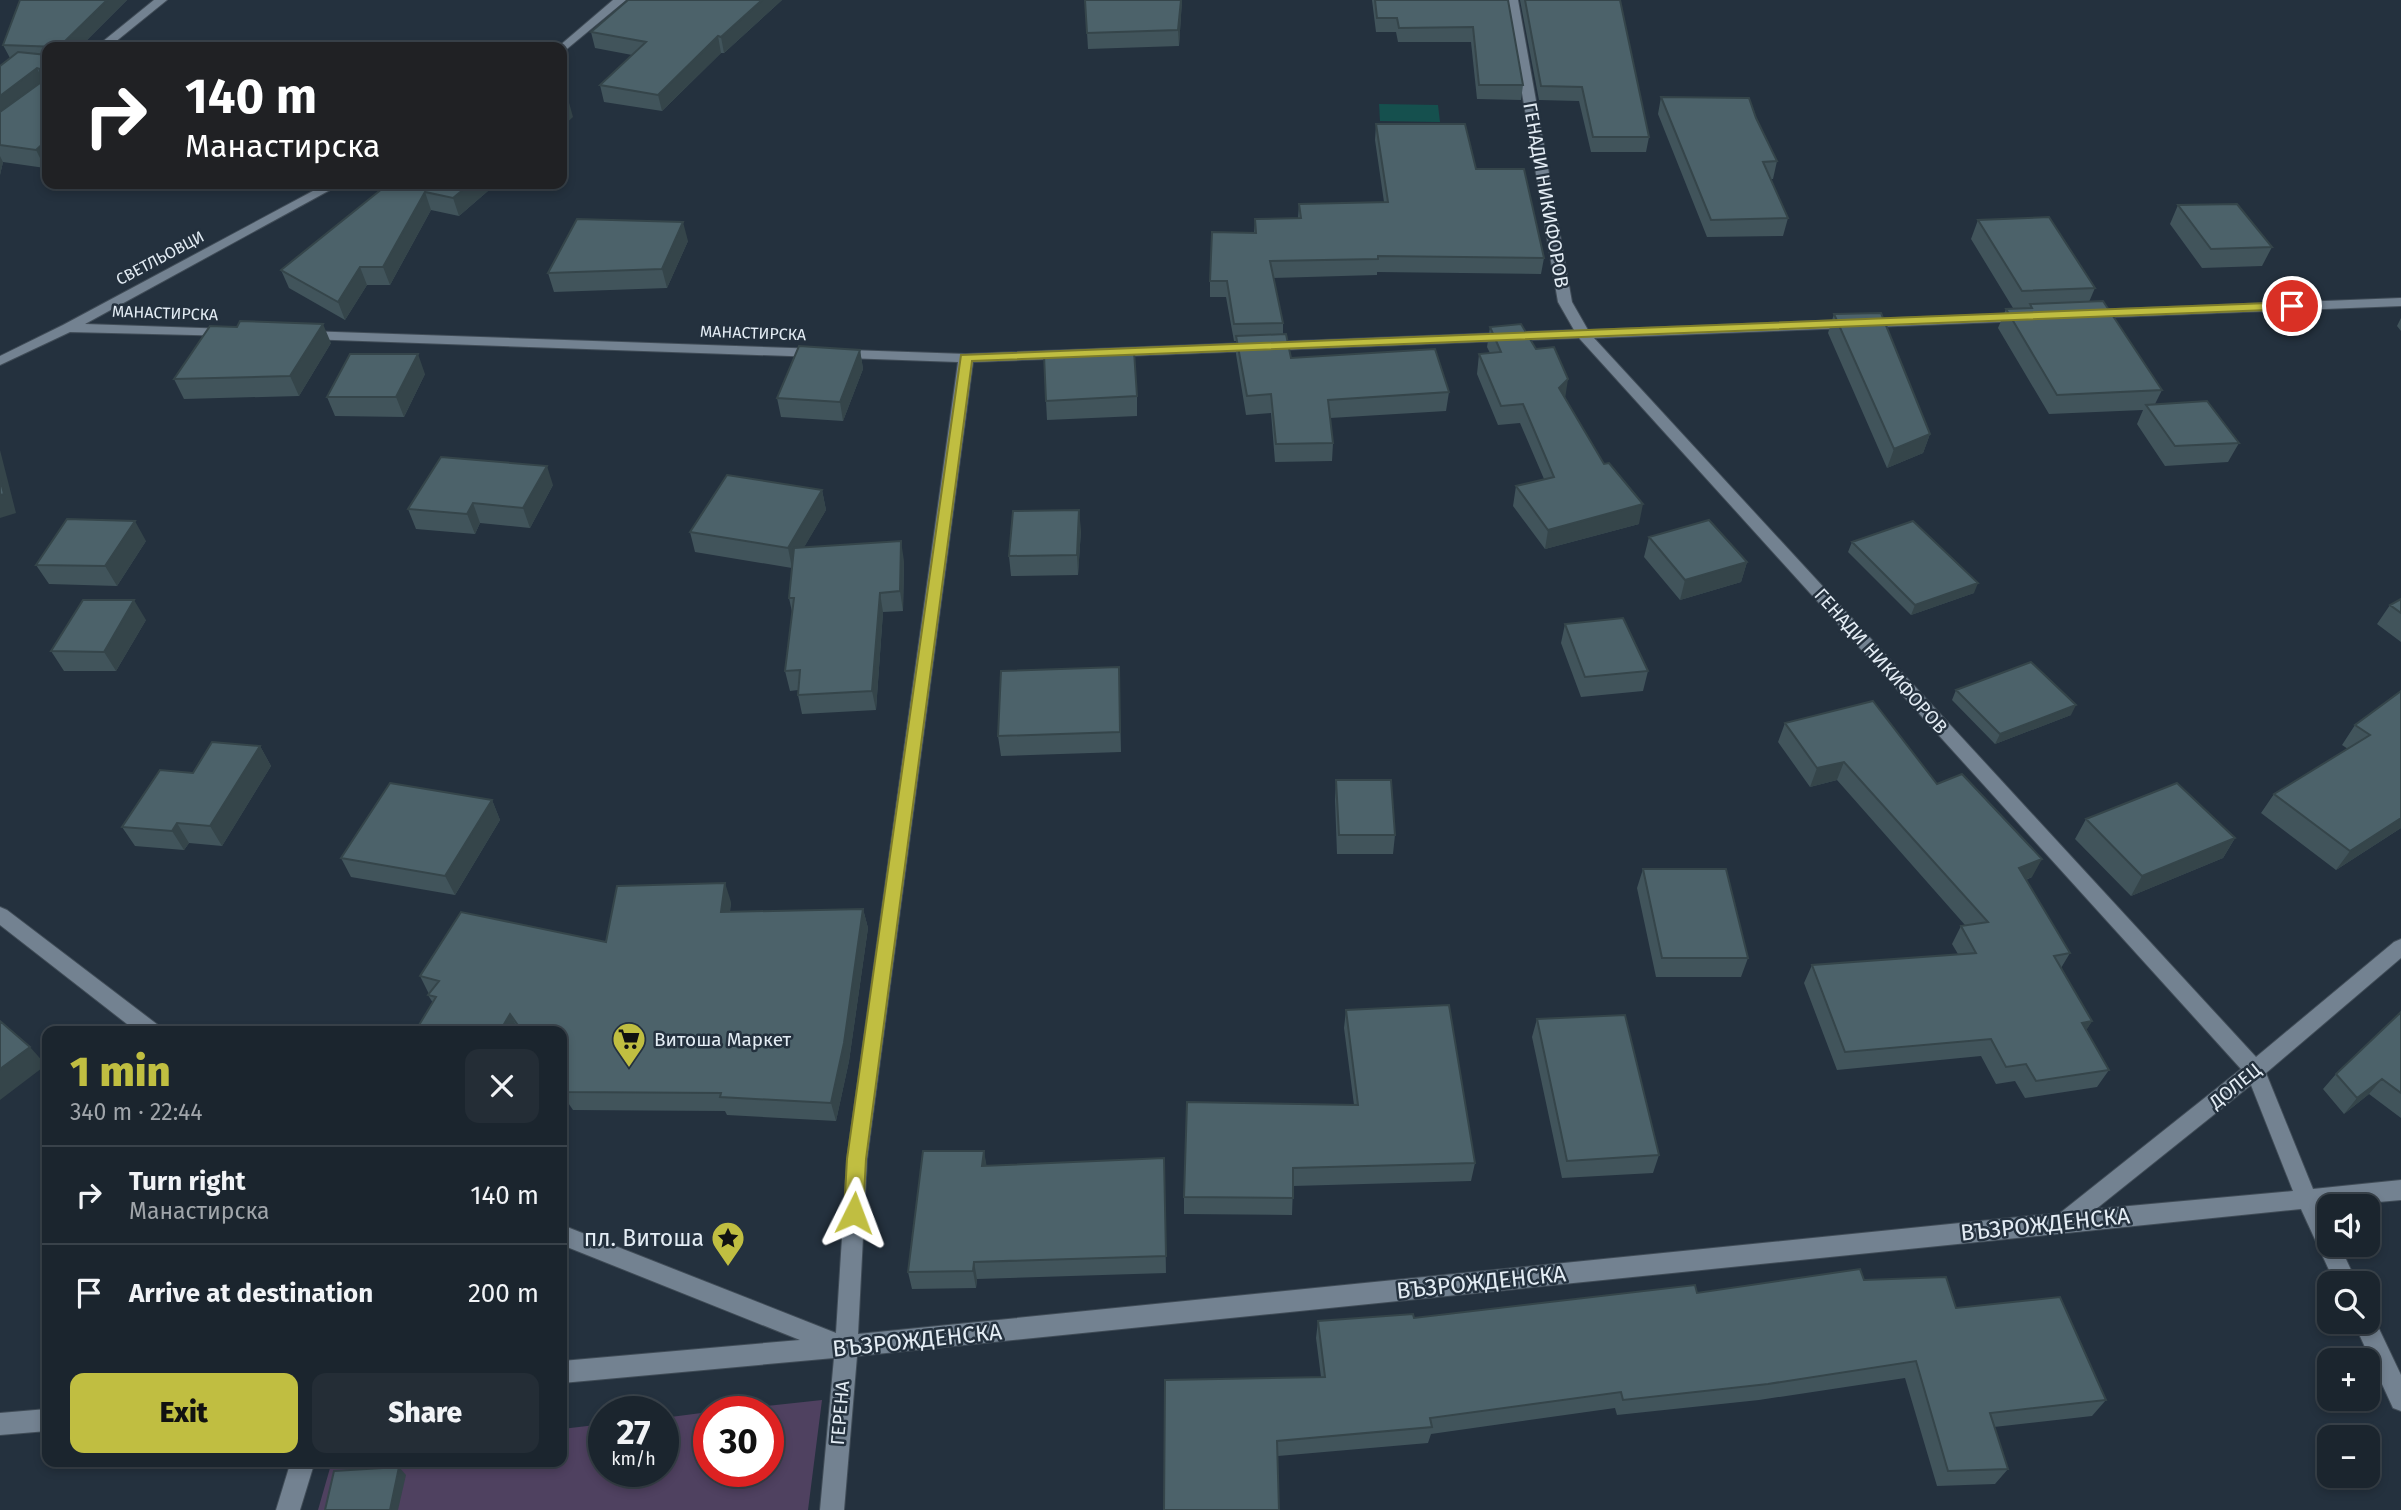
<!DOCTYPE html>
<html lang="en">
<head>
<meta charset="utf-8">
<style>
  :root { --surface:#1b252e; --page:#242d36; --text:#f1f3f6; --muted:#a0a5aa; --line:#39424a; --accent:#c0be41 }
  body { margin:0; font-family:"Fira Sans",sans-serif; background:var(--page); color:var(--text); height:100vh; display:flex; flex-direction:column; font-size:26px; white-space:nowrap }
  * { box-sizing:border-box; margin:0 }
  p { font-size:23px; color:var(--muted) }
  .icon { flex:none; width:38px; height:38px; fill:none; stroke:currentColor; stroke-width:2; stroke-linecap:round; stroke-linejoin:round }
  .map { position:relative; flex:1; overflow:hidden }
  .panel { position:absolute; left:42px; top:1026px; width:525px; height:441px; display:flex; flex-direction:column; background:var(--surface); border-radius:14px; box-shadow:0 4px 10px #0003,0 0 0 2px var(--line) }
  .panel>* { flex:none }
  .banner { position:absolute; left:42px; top:42px; width:525px; height:147px; border-radius:14px; box-shadow:0 4px 10px #0003,0 0 0 2px var(--line); background:#202124; color:#fff; overflow:hidden }
  .buttons { position:absolute; left:2317px; top:1194px; display:grid; gap:14px }
  .buttons a { display:grid; place-items:center; width:63px; height:63px; border-radius:14px; background:var(--surface); box-shadow:0 4px 10px #0003,0 0 0 2px var(--line); font-size:35px }
  .speed { position:absolute; left:588px; top:1396px; display:flex; gap:14px; font-size:35px; font-weight:700; text-align:center }
  .speed>* { display:grid; place-content:center; width:91px; height:91px; border-radius:50%; background:var(--surface); box-shadow:0 4px 10px #0003,0 0 0 2px var(--line); line-height:1 }
  .speed small { font-size:18px; font-weight:400 }
  .speed .limit { border:10px solid #d22; background:#fff; color:#111 }
  .pin { position:absolute; display:grid; place-items:center; width:60px; height:60px; color:#fff; margin:-30px; border:4px solid #fff; border-radius:50%; box-shadow:0 2px 7px #0007 }
  .me { position:absolute; width:77px; margin:-38px; rotate:3deg; stroke-linejoin:round; filter:drop-shadow(0 0 5px #0008) }
  .turn { display:flex; align-items:center; gap:24px; height:147px; padding:0 28px; font-size:32px }
  .turn .icon { width:91px; height:91px; stroke-width:2.5 }
  .turn b { display:block; font-size:49px; line-height:60px }
  .round { display:grid; place-items:center; flex:none; width:74px; height:74px; border-radius:14px; background:var(--page) }
  .head { display:flex; align-items:center; justify-content:space-between; height:119px; padding:0 28px }
  h1 { font-size:42px; font-weight:800; line-height:52px; color:var(--accent) }
  .cta { display:flex; gap:14px; margin-top:auto; padding:14px 28px }
  .cta a { flex:1; height:80px; border-radius:14px; background:var(--accent); color:#111; font-size:28px; font-weight:800; line-height:80px; text-align:center }
  .cta a+a { background:var(--page); color:var(--text) }
  ul { padding:0; list-style:none }
  li { display:flex; align-items:center; gap:21px; height:98px; padding:0 28px; border-top:2px solid var(--line) }
  li div { flex:1 }
  li b { display:block; font-size:26px }
  li em { font-style:normal }
  .map>svg:first-child { display:block }
  .green { fill:#4f4160 }
  .water { fill:#15504e }
  .lines { fill:none; stroke-linecap:round; stroke-linejoin:round }
  .minor-casing { stroke:#404c57; stroke-width:2 }
  .minor { fill:#738291; fill-rule:evenodd }
  .wall { fill:#41545b }
  .shaded-wall { fill:#35454a }
  .building { fill:#4c626a; stroke:#35454a; stroke-width:2 }
  .route { fill:#c0be41; stroke:#7d7c2a; stroke-width:2 }
  .labels { text-anchor:middle; dominant-baseline:central; stroke-width:5; stroke-linejoin:round; paint-order:stroke }
  .far-street-label { font-size:16px; fill:#e3ecf4; stroke:#24313e }
  .street-label { font-size:19px; fill:#e3ecf4; stroke:#24313e }
  .poi-label { font-size:19px; fill:#e3ecf4; stroke:#24313e; text-anchor:start }
  .near-street-label { font-size:23px; fill:#e3ecf4; stroke:#24313e }
  .near-poi-label { font-size:23px; fill:#e3ecf4; stroke:#24313e; text-anchor:end }
</style>
</head>
<body>
<div class="map">
<svg width="2401" height="1510" viewBox="0 0 2401 1510">
  <rect width="100%" height="100%" fill="#24313e"/>
  <path class="green" d="M822 1400 808 1510H318L332 1461H562V1429L604 1424V1472H663V1418L709 1412V1472H768V1412H711Z"/>
  <path class="water" d="M1379 104 1438 105 1440 122 1380 121Z"/>
  <g class="lines">
    <defs>
      <path id="minor" d="M154 0H167L109 47H96Z
        M613 0H626L562 53V47H558Z
        M1506 0H1518L1572 302 1588 330 2024 313 2031 317 2024 321 1594 338 2256 1057 2394 942 2401 939V958L2266 1073 2313 1189 2401 1180V1200L2322 1207 2329 1224V1244H2339L2357 1283H2335L2301 1209 857 1356 844 1510H820L834 1358 562 1383V1361L800 1340 562 1245V1225L836 1333 847 1159 958 362 306 339 299 335 306 331 966 354 1574 330 1558 302ZM1579 338 2241 1069 2060 1213 858 1334 867 1159 973 362ZM2251 1085 2293 1191 2096 1209Z
        M326 184H341L85 324 229 329 234 330V336L70 332 0 365V356L63 325Z
        M2401 298V306L2090 318 2083 314 2090 310Z
        M0 907 7 910 158 1025 161 1031H136L0 925Z
        M2368 1312 2372 1314 2401 1375V1411L2393 1408 2353 1321H2368Z
        M47 1409V1431L0 1435V1413Z
        M291 1461H315L300 1510H276Z"/>
    </defs>
    <use href="#minor" class="minor-casing"/>
    <use href="#minor" class="minor"/>
  </g>
  <path class="wall" d="M20 0H127L80 47H47V166L45 168 3 162 0 175V66L10 58 3 45Z
    M782 0 724 53H721L662 111 604 102 600 85 632 55 595 48 591 32Z
    M1085 0H1182L1179 46 1088 49Z
    M1372 0H1508L1523 85 1521 100 1477 99 1471 42H1398L1396 32H1376Z
    M1520 0H1620L1649 137 1646 152H1591L1579 101 1539 100Z
    M1661 97 1756 118 1777 161 1773 179H1770L1788 218 1783 236 1707 237 1658 114Z
    M1376 124 1476 169 1544 258 1541 274 1377 272V275L1273 278 1283 323V334L1291 358 1449 392 1446 411 1330 418 1333 443 1332 461 1275 462 1271 413 1246 415 1236 354V341H1234L1226 297H1210V281L1254 233 1255 219 1298 218 1299 204 1384 202 1375 140Z
    M383 184H496L459 216 431 210 390 285H367L345 320 289 288 281 270 385 187Z
    M2178 205 2272 247 2262 266 2202 268 2170 224Z
    M1978 220 2095 288 2089 302 2162 390 2155 404 2239 443 2228 462 2165 466 2137 424 2143 410 2049 414 1998 328 2006 309 2013 308 1971 239Z
    M688 241 667 288 554 292 548 273Z
    M1834 314 1930 434 1923 453 1887 468 1828 333Z
    M2401 318V331L2397 326Z
    M237 327 331 343 299 396 184 399 174 379Z
    M1490 327 1565 398 1639 524 1545 549 1513 506 1516 486 1544 479 1520 423 1498 425 1477 374 1479 354 1490 353 1487 347Z
    M860 350 863 369 843 421 781 417 777 398Z
    M425 374 404 417 335 416 327 397Z
    M1137 396V416L1047 420 1046 401Z
    M553 485 530 528 480 523 475 534 416 529 408 509Z
    M822 490 826 510 804 547 904 561 903 611 883 612 876 710 802 714 798 695V690L790 691 785 671 792 612 789 598 792 568 695 552 690 532Z
    M1081 530 1078 575 1011 576 1009 556Z
    M1649 537 1747 562 1741 582 1680 600 1644 557Z
    M146 541 117 586 49 584 36 565Z
    M1852 542 1974 593 1911 615 1848 552Z
    M2401 599V642L2377 624 2390 605Z
    M146 620 116 671H64L51 651Z
    M1565 624 1648 671 1643 691 1581 697 1561 643Z
    M1119 667 1121 752 1001 756 998 736Z
    M1956 690 2071 715 1995 744 1952 700Z
    M2401 691V828L2336 870 2261 813 2274 794 2348 749 2342 745 2355 725Z
    M1785 723 1937 784 2032 877 2026 880 2070 953 2061 968 2092 1021 2086 1030 2109 1070 2097 1087 2025 1098 2015 1081 1996 1084 1981 1056 1837 1070 1804 983 1812 965 1958 954 1952 944 1961 926 1965 925 1837 780 1810 787 1778 742Z
    M260 746 271 766 222 846 189 843 184 850 135 846 122 827 193 773Z
    M1336 780 1395 835 1393 854H1337L1335 800Z
    M492 800 500 820 455 895 351 877 341 858Z
    M2086 819 2235 838 2223 858 2131 896 2075 839Z
    M1643 869 1748 958 1741 977H1656L1637 888Z
    M731 902 730 912 863 909 868 928 849 1061 836 1121 727 1115 725 1111 573 1110 562 1094V1031L416 1030 433 1003 428 995 429 994 420 976 606 942Z
    M1346 1010 1475 1163 1471 1181 1293 1186 1292 1215 1184 1214V1197L1354 1105 1344 1028Z
    M2401 1012V1118L2369 1094 2344 1114 2323 1089 2336 1074Z
    M1537 1019 1659 1155 1653 1173 1562 1178 1532 1037Z
    M984 1151 986 1166 1164 1158 1166 1273 977 1279 976 1288 912 1289 908 1272Z
    M1864 1280 1956 1308 2106 1400 2092 1416 1994 1427 2008 1469 1995 1484 1937 1486 1905 1378 1759 1400 1617 1415 1615 1408 1431 1434 1428 1443 1278 1456 1164 1510 1321 1377 1316 1338 1318 1321 1414 1318Z"/>
  <path class="shaded-wall" d="M107 0H127L80 47H59Z
    M762 0H782L724 53 721 37Z
    M1181 0H1182L1179 46 1178 30Z
    M718 36 721 53 662 111 658 95Z
    M37 68 45 86 0 121V96Z
    M568 99 573 117 562 127V105Z
    M47 140V166L45 168 36 150Z
    M0 156 3 162 0 175Z
    M470 184H496L459 216 453 198Z
    M425 192 431 210 390 285 383 267Z
    M683 222 688 241 667 288 662 269Z
    M360 267 367 285 345 320 338 302Z
    M323 324 331 343 299 396 290 376Z
    M860 350 863 369 843 421 840 402Z
    M418 354 425 374 404 417 396 397Z
    M1568 379 1565 399 1559 388Z
    M1930 434 1923 453 1887 468 1894 449Z
    M0 450 16 513 0 518Z
    M547 466 553 485 530 528 523 508Z
    M822 490 826 510 792 568 788 548Z
    M473 503 480 523 475 534 467 514Z
    M1643 504 1639 524 1545 549 1548 530Z
    M1079 510 1081 530 1078 575 1077 555Z
    M135 521 146 541 117 586 105 566Z
    M901 541 904 561 903 611 900 591Z
    M1747 562 1741 582 1680 600 1685 580Z
    M1978 583 1974 593 1911 615 1915 605Z
    M880 593 883 612 876 710 872 691Z
    M134 600 146 620 116 671 104 652Z
    M2076 705 2071 715 1995 744 2000 734Z
    M260 746 271 766 222 846 210 826Z
    M1844 762 1837 780 1810 787 1817 768Z
    M492 800 500 820 455 895 445 876Z
    M2401 818V828L2336 870 2350 851Z
    M177 823 189 843 184 850 172 831Z
    M2235 838 2223 858 2131 896 2142 876Z
    M2042 859 2032 877 2009 886 2019 868Z
    M725 883 731 902 727 931 721 912Z
    M863 909 868 928 849 1061 836 1121 831 1103Z
    M510 1014 519 1031H500Z
    M2092 1021 2081 1039 2082 1023Z
    M30 1047 46 1065 0 1100V1069Z
    M2382 1079 2369 1094 2344 1114 2357 1098Z
    M984 1151 987 1168 982 1166Z
    M974 1262 977 1279 976 1288 973 1271Z
    M399 1467 406 1475 398 1510H390Z"/>
  <path class="building" d="M20 0H107L59 47 3 45Z
    M628 0H762L721 37 718 36 658 95 600 85 646 42 591 32Z
    M1085 0H1181L1178 30 1087 33Z
    M1375 0H1508L1523 85H1479L1473 27 1399 28 1397 18H1377Z
    M1525 0H1620L1649 137H1593L1582 87 1541 86Z
    M18 52 47 55V140L36 150 0 145V112L40 83V69L37 68 0 96V66Z
    M562 90 568 99 562 105Z
    M1661 97 1749 98 1756 118 1777 161 1763 162 1788 218 1711 220Z
    M1376 124H1465L1476 169H1524L1544 258 1378 256V259L1270 261 1283 323 1234 324 1227 281H1210L1212 232 1256 233 1255 219 1301 218 1299 204 1388 202Z
    M386 184H470L453 198 425 192 383 267H360L338 302 281 270 388 184Z
    M2237 204 2272 247 2211 249 2178 205Z
    M2049 217 2095 288 2022 291 1978 220Z
    M577 219 683 222 662 269 548 273Z
    M2103 301 2162 390 2057 395 2006 309 2032 308 2030 304Z
    M1881 313 1930 434 1894 449 1834 314Z
    M240 321 323 324 290 376 174 379 210 326 237 327Z
    M1521 324 1536 349 1554 347 1568 379 1559 388 1604 464 1609 463 1643 504 1548 530 1516 486 1554 477 1523 404 1501 406 1479 354 1501 352 1490 327Z
    M1286 334 1291 358 1435 349 1449 392 1328 400 1333 443 1276 444 1271 394 1247 396 1236 336Z
    M799 346 860 350 840 402 777 398Z
    M1134 351 1137 396 1046 401 1044 355Z
    M350 354H418L396 397H327Z
    M2207 401 2239 443 2175 446 2146 405Z
    M441 457 547 466 523 508 473 503 467 514 408 509Z
    M727 475 822 490 788 548 690 532Z
    M0 478 4 494 0 495Z
    M1079 510 1077 555 1009 556 1013 511Z
    M67 519 135 521 105 566 36 565Z
    M1709 520 1747 562 1685 580 1649 537Z
    M1913 521 1978 583 1915 605 1852 542Z
    M901 541 900 591 880 593 872 691 798 695 800 670 785 671 794 598H789L794 548Z
    M2401 599V613L2390 605Z
    M83 600H134L104 652 51 651Z
    M1623 618 1648 671 1585 677 1565 624Z
    M2031 662 2076 705 2000 734 1956 690Z
    M1119 667 1120 732 998 736 1001 671Z
    M2401 691V818L2350 851 2274 794 2370 735 2355 725Z
    M1873 701 1937 784 1962 774 2042 859 2019 868 2070 953 2054 956 2092 1021 2082 1023 2109 1070 2036 1081 2026 1064 2006 1067 1991 1039 1845 1052 1812 965 1976 953 1961 926 1988 922 1844 762 1817 768 1785 723Z
    M212 742 260 746 210 826 177 823 172 831 122 827 160 770 193 773Z
    M1336 780H1391L1395 835H1339Z
    M390 783 492 800 445 876 341 858Z
    M2177 783 2235 838 2142 876 2086 819Z
    M1643 869H1726L1748 958H1662Z
    M725 883 721 912 863 909 844 1043 831 1103 720 1097 721 1093 564 1092 562 1089V1031H522L510 1014 500 1031 416 1030 436 997 428 995 439 981 420 976 461 912 606 942 617 886Z
    M1449 1005 1475 1163 1293 1168V1198L1184 1197 1187 1102 1358 1105 1346 1010Z
    M2401 1012V1093L2382 1079 2357 1098 2336 1074Z
    M1625 1015 1659 1155 1567 1161 1537 1019Z
    M0 1021 30 1047 0 1069Z
    M923 1151H984L982 1166 1164 1158 1166 1256 974 1262 973 1271 908 1272Z
    M1860 1269 1864 1280 1946 1277 1956 1308 2060 1297 2106 1400 1990 1413 2008 1469 1948 1471 1916 1361 1768 1384 1623 1400 1621 1392 1430 1418 1432 1427 1277 1441 1279 1510H1164L1165 1380 1325 1377 1318 1321 1413 1314 1414 1318 1695 1285 1697 1293Z
    M399 1467 390 1510H325L334 1471Z"/>
  <path class="route" d="M2292 302 2298 306 2296 309 972 361 866 1159 863 1213 861 1219 854 1222 847 1219 844 1213 847 1159 961 355Z"/>
  <defs>
    <symbol id="supermarket-pin" viewBox="-11 -11 22 30"><path d="M0 17L-7.5 6A9.5 9.5 0 1 1 7.5 6Z" fill="#c0be41" stroke="#24313e"/><path d="M-6-5.5h2.5l.6 2H6L4.5 2H-2.5L-4.4-4H-6ZM-1.5 3.2a1.3 1.3 0 1 0 .1 0ZM3 3.2a1.3 1.3 0 1 0 .1 0Z" fill="#111"/></symbol>
    <symbol id="sight-pin" viewBox="-11 -11 22 30"><path d="M0 17L-7.5 6A9.5 9.5 0 1 1 7.5 6Z" fill="#c0be41" stroke="#24313e"/><path d="M0-6L1.8-2.2L6-1.7L2.9 1.2L3.7 5.4L0 3.3L-3.7 5.4L-2.9 1.2L-6-1.7L-1.8-2.2Z" fill="#111"/></symbol>
  </defs>
  <g fill-rule="evenodd">
    <use href="#supermarket-pin" x="610" y="1020" width="38" height="52"/>
    <use href="#sight-pin" x="709" y="1219" width="38" height="52"/>
  </g>
  <g class="labels">
    <g class="far-street-label">
      <text transform="translate(160 258) rotate(-28)">СВЕТЛЬОВЦИ</text>
      <text transform="translate(165 313) rotate(2)">МАНАСТИРСКА</text>
      <text transform="translate(753 333) rotate(2)">МАНАСТИРСКА</text>
    </g>
    <g class="street-label">
      <text transform="translate(1546 195) rotate(80)">ГЕНАДИ НИКИФОРОВ</text>
      <text transform="translate(1881 661) rotate(48)">ГЕНАДИ НИКИФОРОВ</text>
      <text transform="translate(2235 1086) rotate(-39)">ДОЛЕЦ</text>
      <text transform="translate(840 1413) rotate(-85)">ГЕРЕНА</text>
    </g>
    <g class="poi-label">
      <text x="654" y="1039">Витоша Маркет</text>
    </g>
    <g class="near-street-label">
      <text transform="translate(2045 1224) rotate(-6)">ВЪЗРОЖДЕНСКА</text>
      <text transform="translate(1481 1282) rotate(-6)">ВЪЗРОЖДЕНСКА</text>
      <text transform="translate(917 1340) rotate(-6)">ВЪЗРОЖДЕНСКА</text>
    </g>
    <g class="near-poi-label">
      <text x="704" y="1238">пл. Витоша</text>
    </g>
  </g>
</svg>
<div class="buttons">
<a><svg class="icon" aria-label="sound" viewBox="0 0 24 24"><path d="M4 9h4l5-4v14l-5-4H4zM17 9q2 3 0 6"/></svg></a>
<a><svg class="icon" aria-label="search" viewBox="0 0 24 24"><circle cx="10" cy="10" r="6"/><path d="M15 15l6 6"/></svg></a>
<a>+</a>
<a>−</a>
</div>
<div class="speed"><div>27<small>km/h</small></div><div class="limit">30</div></div>
<div class="pin" style="left:2292px;top:306px;background:#d93025"><svg class="icon" aria-label="arrive" viewBox="0 0 24 24"><path d="M6 21V4h12l-3 4 3 4H6"/></svg></div>
<svg class="me" style="left:854px;top:1213px" viewBox="-20 -20 40 40"><path d="M0-17L14 15 0 8-14 15z" fill="#c0be41" stroke="#fff" stroke-width="4"/></svg>
<div class="banner">
<div class="turn"><svg class="icon" aria-label="right" viewBox="0 0 24 24"><path d="M7 20v-9h11M14 6l5 5-5 5"/></svg><div><b>140 m</b>Манастирска</div></div>
</div>
<section class="panel">
<div class="head"><div><h1>1 min</h1><p>340 m · 22:44</p></div><a class="round"><svg class="icon" aria-label="close" viewBox="0 0 24 24"><path d="M6 6l12 12M18 6L6 18"/></svg></a></div>
<ul>
<li><svg class="icon" aria-label="right" viewBox="0 0 24 24"><path d="M7 20v-9h11M14 6l5 5-5 5"/></svg><div><b>Turn right</b><p>Манастирска</p></div><em>140 m</em></li>
<li><svg class="icon" aria-label="arrive" viewBox="0 0 24 24"><path d="M6 21V4h12l-3 4 3 4H6"/></svg><div><b>Arrive at destination</b></div><em>200 m</em></li>
</ul>
<div class="cta"><a>Exit</a><a>Share</a></div>
</section>
</div>
</body>
</html>
